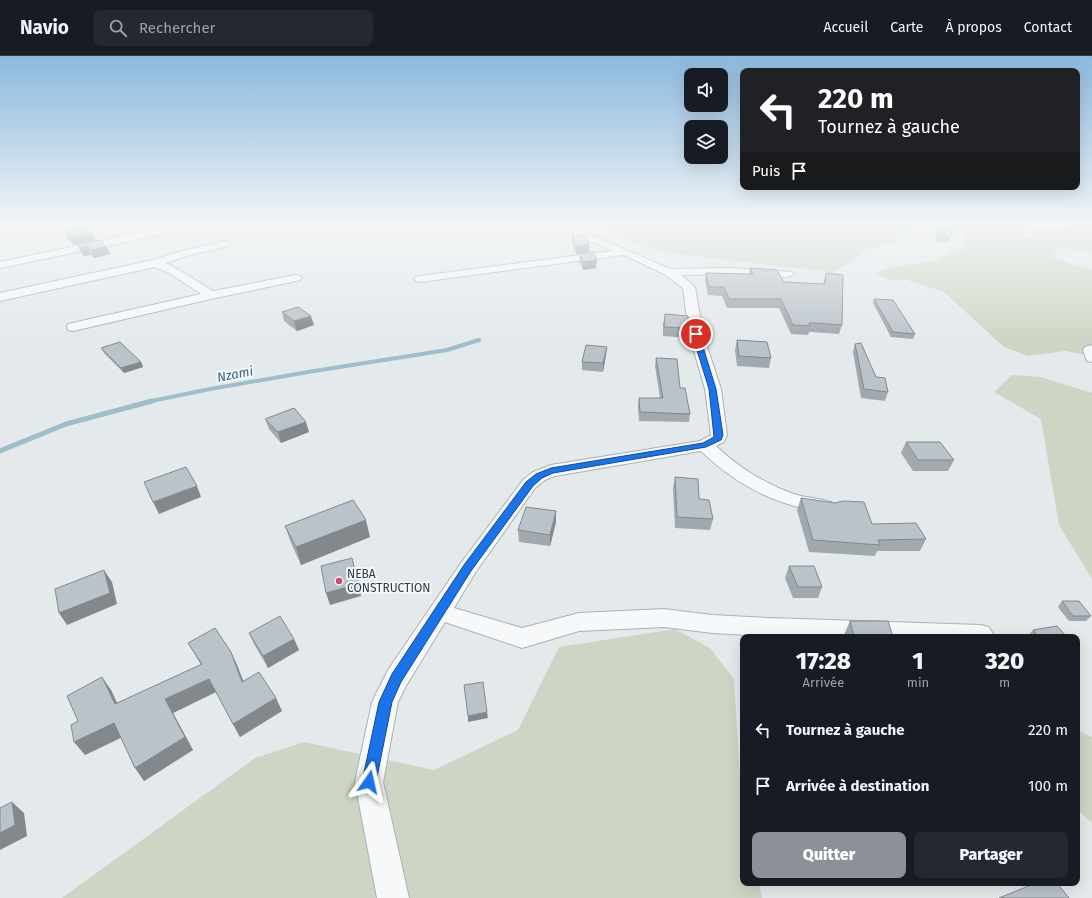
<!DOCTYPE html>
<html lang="fr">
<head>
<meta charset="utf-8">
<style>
  :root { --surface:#171b24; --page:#242831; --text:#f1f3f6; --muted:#9ea1a6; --line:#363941; --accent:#8c9099 }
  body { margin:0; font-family:"Fira Sans",sans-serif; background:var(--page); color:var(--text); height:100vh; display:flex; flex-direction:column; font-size:15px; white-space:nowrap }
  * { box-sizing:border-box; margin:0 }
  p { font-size:13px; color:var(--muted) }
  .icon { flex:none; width:22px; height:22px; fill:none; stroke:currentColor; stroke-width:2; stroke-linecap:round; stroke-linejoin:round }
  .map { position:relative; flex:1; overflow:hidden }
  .details { position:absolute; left:740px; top:578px; width:340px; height:252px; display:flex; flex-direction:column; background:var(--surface); border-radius:8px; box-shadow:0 4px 16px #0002 }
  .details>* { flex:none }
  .banner { position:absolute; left:740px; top:12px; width:340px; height:122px; border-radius:8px; box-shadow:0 4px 16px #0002; background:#202124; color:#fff; overflow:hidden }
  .controls { position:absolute; left:684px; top:12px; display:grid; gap:8px }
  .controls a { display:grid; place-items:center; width:44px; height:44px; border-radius:8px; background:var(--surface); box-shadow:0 4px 16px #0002; font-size:20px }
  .pin { position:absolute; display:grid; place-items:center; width:34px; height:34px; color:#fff; margin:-17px; border:2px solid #fff; border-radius:50%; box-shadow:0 1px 4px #0007 }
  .me { position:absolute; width:44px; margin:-22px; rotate:11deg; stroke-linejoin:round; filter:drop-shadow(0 0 3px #0008) }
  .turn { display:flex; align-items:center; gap:14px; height:84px; padding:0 12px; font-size:18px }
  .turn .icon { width:52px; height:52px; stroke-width:2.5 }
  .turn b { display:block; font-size:28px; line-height:34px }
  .then { display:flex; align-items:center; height:38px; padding:0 12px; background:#0003; gap:8px; font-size:15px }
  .eta { display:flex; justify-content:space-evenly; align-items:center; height:68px; text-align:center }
  .eta b { font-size:24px; font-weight:800; line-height:28px }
  .primary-button { display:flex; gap:8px; margin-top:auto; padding:8px 12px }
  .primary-button a { flex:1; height:46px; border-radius:8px; background:var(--accent); color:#fff; font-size:16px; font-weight:800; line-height:46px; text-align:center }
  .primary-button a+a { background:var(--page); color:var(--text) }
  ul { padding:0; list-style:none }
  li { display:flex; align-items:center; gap:12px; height:56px; padding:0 12px }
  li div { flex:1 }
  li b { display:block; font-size:15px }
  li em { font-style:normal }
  header { display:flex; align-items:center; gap:24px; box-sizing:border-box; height:56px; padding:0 20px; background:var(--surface); border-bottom:1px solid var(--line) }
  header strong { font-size:19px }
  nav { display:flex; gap:22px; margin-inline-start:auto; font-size:14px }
  .search { width:280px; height:36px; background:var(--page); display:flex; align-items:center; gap:10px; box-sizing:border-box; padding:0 14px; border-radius:8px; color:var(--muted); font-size:15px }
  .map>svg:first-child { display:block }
  .green { fill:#cdd6c5 }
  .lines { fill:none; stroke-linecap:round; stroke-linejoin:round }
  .stream-far1 { stroke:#9fbecc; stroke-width:4 }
  .stream { stroke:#9fbecc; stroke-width:5 }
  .minor-casing { stroke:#a9b1b7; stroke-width:2 }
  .minor { fill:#f7f8fa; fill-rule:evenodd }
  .wall { fill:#a1a8ae }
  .shaded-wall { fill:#83888d }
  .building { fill:#bbc3ca; stroke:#83888d }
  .route { fill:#1a73e8; stroke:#114b97 }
  .poi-dot { fill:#d1487a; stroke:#f4f7f9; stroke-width:1.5 }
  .labels { text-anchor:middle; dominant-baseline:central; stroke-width:4; stroke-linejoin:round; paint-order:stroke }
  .poi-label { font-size:12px; fill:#2b3a45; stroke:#f4f7f9; text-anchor:start }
  .water-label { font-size:13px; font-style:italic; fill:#34627a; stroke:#f4f7f9 }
</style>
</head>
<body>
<header>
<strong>Navio</strong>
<div class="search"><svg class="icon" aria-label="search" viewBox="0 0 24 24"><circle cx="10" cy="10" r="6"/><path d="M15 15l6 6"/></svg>Rechercher</div>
<nav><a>Accueil</a><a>Carte</a><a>À propos</a><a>Contact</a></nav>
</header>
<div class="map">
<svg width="1092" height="842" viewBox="0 0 1092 842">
  <rect width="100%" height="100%" fill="#e4e9ec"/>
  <path class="green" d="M598 168H1092V196L1061 192 1054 197V202L1077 210 1092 213V300L1065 295 1028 300 1004 291 944 236 907 224H889L876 217 888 212 933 205 962 192 965 180 957 175 943 171 926 170 916 173 894 186 862 195 852 206 832 216C800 212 768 209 735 205 682 199 645 197 598 168Z
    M1012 319 1040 321 1092 337V523L1059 469 1041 363 994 336Z
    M675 573 710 592 734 623 740 723 743 742V827H759L762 842H62L255 702 304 686 434 714 518 674 559 591Z
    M1077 674 1092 681V767L1077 753Z"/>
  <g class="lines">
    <path class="stream-far1" d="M147 346 205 334 308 316 447 294 479 284"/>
    <path class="stream" d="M0 395 66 368 152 345"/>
    <defs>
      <path id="minor" d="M120 168C128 167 155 168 160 173L185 168H202L197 171 0 212V206L147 175C138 175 127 174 120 168Z
        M555 168H566L670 213 730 212 792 216 794 218 788 221 730 218 681 219 695 231 703 278 721 333 727 379 724 386 716 390C738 411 765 428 794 438 806 442 819 442 831 446L833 450 831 454C820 457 808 454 798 451 760 441 729 422 701 395L555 420 545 424 535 432 475 517 454 552 522 572 579 557 664 553 712 559 769 562 981 569 989 571 993 578 991 581H791L712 577 664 571 579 575 522 592 445 566 406 630 398 646 383 726 409 842H377L355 726 372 646 388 614 461 507 523 424 533 416 551 409 700 385 711 379 705 333 689 278 683 232 664 218 624 199 420 226 416 225 414 223 416 221 420 220 612 195 556 170Z
        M1030 168H1073L1068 171 1036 172 1032 174 1033 180 1032 182 1028 183 1023 180 1022 173Z
        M225 185 230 188 229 190 186 200 166 207 179 214 213 235 296 219 300 220 302 222 300 224 296 225 211 243 73 275 68 274 67 271 68 268 201 238 171 218 155 211 0 245V237L153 204 179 196Z
        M1092 289V306L1087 305 1083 294 1085 291Z"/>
    </defs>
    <use href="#minor" class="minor-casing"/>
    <use href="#minor" class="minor"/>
  </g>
  <path class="wall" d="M937 168H952L951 180 948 187 935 186Z
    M65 176H92L96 184 73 189 68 184Z
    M572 179 589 188V196L576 198 572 187Z
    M77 188 106 190 110 198 94 202 91 199 84 200 81 197Z
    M580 198 596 212 583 214 579 206Z
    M750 212 784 226 823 228 826 217 842 269 839 278 812 276H809L808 279 791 278 779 252H727L722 240 708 239 705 225 706 217 749 218Z
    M874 243 915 278 913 283 891 281 873 247Z
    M282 256 314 269 297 275 284 265Z
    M665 258 689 272 688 282 663 280V268Z
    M737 284 771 302 769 312 737 310 735 294Z
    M855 288 876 321 888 336 885 345 861 342 853 296Z
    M101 292 141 306 143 311 124 317 104 297Z
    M606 299 603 316 582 314V306Z
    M656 302 680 332 690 358 689 366 639 365 638 350 639 342H660L655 310Z
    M265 363 309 376 281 387 269 373Z
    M906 386 954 404 948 415H913L901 397Z
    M675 421 699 443 713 463 710 474 675 472 673 432Z
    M801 442 872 468 926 483 920 495H877L875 500 809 496 797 454Z
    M556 466 550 490 519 486 518 474Z
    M285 470 370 481 301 509 291 487Z
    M789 510 822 531 818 542H793L785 522Z
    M1062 545 1091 560 1086 565H1069L1058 551Z
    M850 565 893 581H843Z
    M1033 574 1067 581H1027Z
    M249 577 294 583 299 594 268 612 254 588Z
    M188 587 231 596 237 609 243 625 282 655 240 681 216 636 173 657 193 694 144 725 121 682 85 699 78 665 111 634 117 647 201 609Z"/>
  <path class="shaded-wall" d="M92 176 96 184 73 189 70 181Z
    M589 188V196L576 198V190Z
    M87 190 91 199 84 200 81 192Z
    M106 190 110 198 94 202 91 194Z
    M597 204 596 212 583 214V206Z
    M311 260 314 269 297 275 294 265Z
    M607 291 606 299 603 316V307Z
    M141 306 143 311 124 317 121 312Z
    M306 366 309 376 281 387 278 376Z
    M197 430 201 441 159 458 153 446Z
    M556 455V466L550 490V479Z
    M366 464 370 481 301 509 296 491Z
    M352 502 361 540 330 549 326 537Z
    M104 514 112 526 117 548 67 569 59 557Z
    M294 583 299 594 268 612 263 600Z
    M231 596 237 609 249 639 242 626Z
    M102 621 111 634 124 662 115 648Z
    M209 623 216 636 173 657 193 694 144 725 135 712 165 643Z
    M276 642 282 655 240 681 233 668Z
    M487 656 488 662 468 666V660Z
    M114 667 124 680 85 699 74 686Z
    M12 746 24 757 27 780 0 794V777Z"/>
  <path class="building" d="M939 168H952L951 180 938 179Z
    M87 171 92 176 70 181 65 176Z
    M572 179H585L589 188 576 190Z
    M100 184 106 190 91 194 87 190 81 192 77 188Z
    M593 196 597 204 583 206 580 198Z
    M750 212 777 214 784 226 825 228 826 217 843 219 842 269 815 267H809L810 270 793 269 781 243H729L724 231H709L706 217 753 218Z
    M874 243 893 244 915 278 893 276Z
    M298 251 311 260 294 265 282 256Z
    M665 258 688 260 689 272 664 271Z
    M737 284 767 286 771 302 739 300Z
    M120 286 141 306 121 312 101 292Z
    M861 287 876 321 885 322 888 336 864 333 855 288Z
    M586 289 607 291 603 307 582 306Z
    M656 302 677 303 680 332H685L690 358 640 356 639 342H663Z
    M294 352 306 366 278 376 265 363Z
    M906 386H940L954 404H918Z
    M186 411 197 430 153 446 144 426Z
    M675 421 698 423 699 443 709 444 713 463 677 461Z
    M801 442 835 447 843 445 864 446 872 468 916 467 926 483 878 484 880 489 813 484Z
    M353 444 366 464 296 491 285 470Z
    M526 451 556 455 550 479 518 474Z
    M352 502 358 528 326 537 321 510Z
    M789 510H814L822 531H798Z
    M104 514 110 537 59 557 55 533Z
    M1062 545H1079L1091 560H1073Z
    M280 560 294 583 263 600 249 577Z
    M850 565H888L893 581H854Z
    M1057 570 1067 581H1039L1033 574Z
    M215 572 231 596 242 626 259 616 276 642 233 668 209 623 165 643 185 681 135 712 114 667 74 686 71 669 78 665 67 640 102 621 115 648 202 608 188 587Z
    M483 626 487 656 468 660 464 629Z
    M12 746 15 769 0 777V752Z
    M1036 827H1057L1069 842H999Z"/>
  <linearGradient id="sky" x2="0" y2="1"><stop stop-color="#8bb8dd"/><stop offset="0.59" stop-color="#f3f5f6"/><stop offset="1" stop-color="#f3f5f6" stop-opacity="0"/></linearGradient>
  <rect width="1092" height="285" fill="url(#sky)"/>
  <path class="route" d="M693 276 699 278 716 333 723 379 721 384 706 391 553 417 542 422 533 430 471 515 401 626 392 646 376 726 374 731 369 733 364 731 362 726 379 646 392 618 464 509 526 426 536 418 551 412 703 387 714 381 709 333 692 278Z"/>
  <circle class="poi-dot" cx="339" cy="525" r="4"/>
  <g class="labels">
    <g class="poi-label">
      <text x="347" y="518">NEBA<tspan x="347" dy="14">CONSTRUCTION</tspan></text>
    </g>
    <g class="water-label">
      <text transform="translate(235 318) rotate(-11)">Nzami</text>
    </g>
  </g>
</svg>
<div class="controls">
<a><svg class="icon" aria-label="sound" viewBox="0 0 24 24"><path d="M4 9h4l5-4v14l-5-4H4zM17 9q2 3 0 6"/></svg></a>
<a><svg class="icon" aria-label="layers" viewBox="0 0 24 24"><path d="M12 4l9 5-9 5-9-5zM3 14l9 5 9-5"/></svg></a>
</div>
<div class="pin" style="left:696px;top:278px;background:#d93025"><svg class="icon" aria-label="arrive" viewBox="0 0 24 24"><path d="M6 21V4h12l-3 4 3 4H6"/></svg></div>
<svg class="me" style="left:369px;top:726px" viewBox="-20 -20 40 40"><path d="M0-17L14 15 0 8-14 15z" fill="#1a73e8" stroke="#fff" stroke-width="4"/></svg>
<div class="banner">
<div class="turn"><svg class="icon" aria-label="left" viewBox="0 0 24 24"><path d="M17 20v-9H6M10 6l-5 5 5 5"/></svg><div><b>220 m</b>Tournez à gauche</div></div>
<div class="then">Puis<svg class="icon" aria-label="arrive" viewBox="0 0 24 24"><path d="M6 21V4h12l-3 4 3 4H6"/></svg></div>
</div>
<section class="details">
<div class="eta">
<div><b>17:28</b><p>Arrivée</p></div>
<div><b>1</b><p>min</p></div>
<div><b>320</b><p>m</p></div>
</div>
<ul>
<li><svg class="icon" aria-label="left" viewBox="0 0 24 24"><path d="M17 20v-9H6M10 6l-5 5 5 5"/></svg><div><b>Tournez à gauche</b></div><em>220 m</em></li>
<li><svg class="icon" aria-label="arrive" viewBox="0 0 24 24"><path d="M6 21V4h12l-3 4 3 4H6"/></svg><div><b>Arrivée à destination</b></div><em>100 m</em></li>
</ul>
<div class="primary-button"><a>Quitter</a><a>Partager</a></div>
</section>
</div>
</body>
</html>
